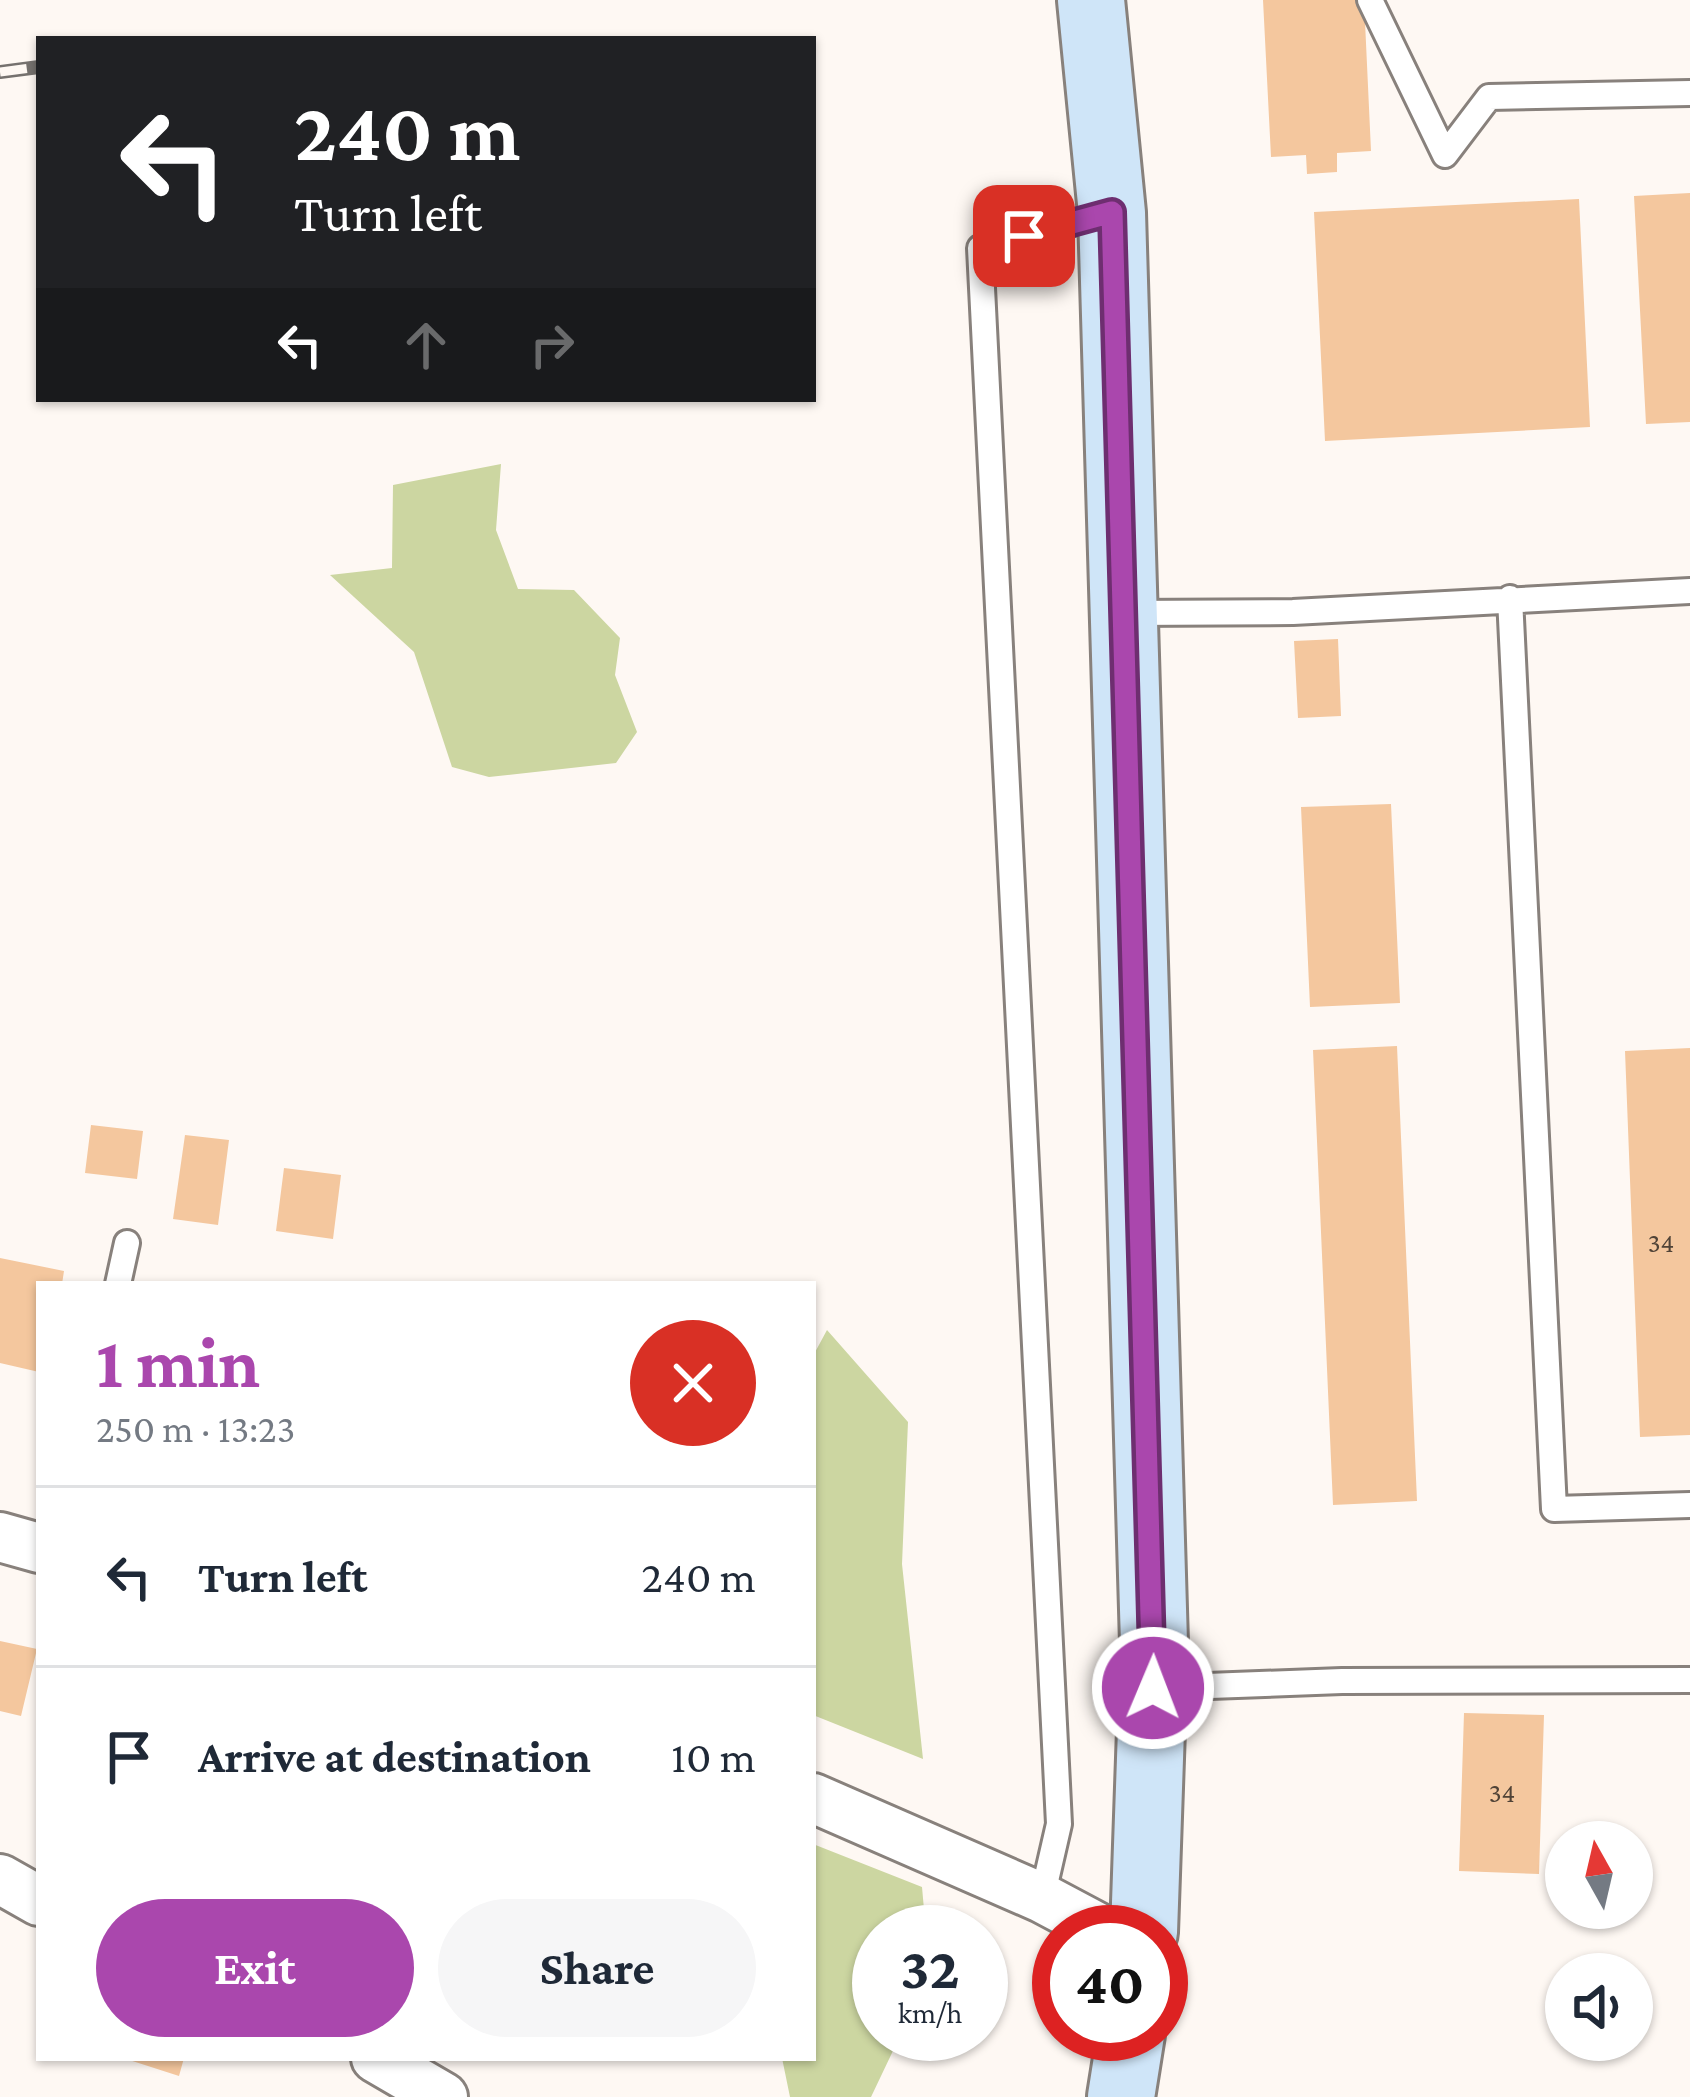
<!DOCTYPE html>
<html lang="en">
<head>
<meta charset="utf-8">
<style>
  :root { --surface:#fff; --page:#f6f6f7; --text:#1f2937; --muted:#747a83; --line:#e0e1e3; --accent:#aa47ad }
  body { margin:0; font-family:"Crimson Pro",serif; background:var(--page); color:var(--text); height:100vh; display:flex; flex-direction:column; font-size:45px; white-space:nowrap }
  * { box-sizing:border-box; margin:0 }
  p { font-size:39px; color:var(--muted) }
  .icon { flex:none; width:66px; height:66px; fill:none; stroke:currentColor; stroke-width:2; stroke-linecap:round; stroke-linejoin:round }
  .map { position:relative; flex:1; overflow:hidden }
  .panel { position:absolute; left:36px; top:1281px; width:780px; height:780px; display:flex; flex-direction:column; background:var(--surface); border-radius:0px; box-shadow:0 3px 9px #0004 }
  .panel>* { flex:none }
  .hud { position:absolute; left:36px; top:36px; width:780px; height:366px; border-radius:0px; box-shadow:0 3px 9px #0004; background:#202124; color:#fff; overflow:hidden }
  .needle { width:78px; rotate:352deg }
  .buttons { position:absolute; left:1545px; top:1821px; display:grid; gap:24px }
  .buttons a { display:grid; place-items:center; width:108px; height:108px; border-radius:50%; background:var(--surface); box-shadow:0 3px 9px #0004; font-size:60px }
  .speed { position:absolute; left:852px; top:1905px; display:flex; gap:24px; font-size:60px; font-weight:700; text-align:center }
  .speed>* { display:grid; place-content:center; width:156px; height:156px; border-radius:50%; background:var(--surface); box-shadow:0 3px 9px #0004; line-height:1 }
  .speed small { font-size:30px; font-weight:400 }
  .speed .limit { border:18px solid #d22; background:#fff; color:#111 }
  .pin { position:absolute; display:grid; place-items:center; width:102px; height:102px; color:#fff; margin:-51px; border-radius:24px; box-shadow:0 6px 18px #0006 }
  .me { position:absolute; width:132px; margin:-66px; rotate:1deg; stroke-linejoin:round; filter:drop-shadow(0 0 9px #0008) }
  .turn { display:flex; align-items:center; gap:42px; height:252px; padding:0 60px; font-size:54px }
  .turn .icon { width:156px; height:156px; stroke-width:2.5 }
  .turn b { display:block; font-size:84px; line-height:102px }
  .lanes { display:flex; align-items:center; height:114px; padding:0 60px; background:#0003; justify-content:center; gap:60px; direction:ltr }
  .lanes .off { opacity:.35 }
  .round { display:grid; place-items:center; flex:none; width:126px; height:126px; border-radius:63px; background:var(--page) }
  .head { display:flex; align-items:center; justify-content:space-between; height:204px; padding:0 60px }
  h1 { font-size:72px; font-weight:700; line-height:90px; color:var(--accent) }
  .cta { display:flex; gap:24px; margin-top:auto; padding:24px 60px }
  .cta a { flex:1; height:138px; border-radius:72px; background:var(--accent); color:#fff; font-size:48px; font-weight:700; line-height:138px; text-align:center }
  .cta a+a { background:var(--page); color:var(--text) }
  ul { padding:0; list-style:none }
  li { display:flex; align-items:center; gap:36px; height:180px; padding:0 60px; border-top:3px solid var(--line) }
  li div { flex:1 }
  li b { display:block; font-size:45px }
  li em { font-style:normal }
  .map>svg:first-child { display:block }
  .green { fill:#ccd6a1 }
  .building { fill:#f4c79e }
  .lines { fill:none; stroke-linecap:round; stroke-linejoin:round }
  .lane-casing { stroke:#88817c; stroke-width:30 }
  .street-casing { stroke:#88817c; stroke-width:54 }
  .secondary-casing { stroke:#88817c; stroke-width:72 }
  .lane { stroke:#fff; stroke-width:24 }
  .street { stroke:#fff; stroke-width:48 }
  .secondary { stroke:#cfe5f8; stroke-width:66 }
  .rail-casing { stroke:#75716e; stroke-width:14 }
  .rail { stroke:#fef8f3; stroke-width:9; stroke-dasharray:27; stroke-linecap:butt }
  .route-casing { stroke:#6e2e70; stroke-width:30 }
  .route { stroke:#aa47ad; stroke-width:21 }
  .labels { text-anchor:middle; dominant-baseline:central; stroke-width:9; stroke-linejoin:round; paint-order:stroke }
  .number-label { font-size:27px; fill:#504337 }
</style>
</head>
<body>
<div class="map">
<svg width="1690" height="2097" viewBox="0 0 1690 2097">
  <rect width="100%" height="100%" fill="#fef8f3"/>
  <path class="green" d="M501 464 496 530 518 589 574 590 620 638 615 675 637 732 616 763 489 777 452 767 414 652 330 575 392 568 393 485Z
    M827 1330 908 1422 902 1564 923 1759 813 1715V1356Z
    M813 1844 922 1887 926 1932H879V2034H901L871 2097H790L782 2058H813Z"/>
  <path class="building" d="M1263 0H1364L1371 151 1337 153V172L1307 174 1306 155 1271 157Z
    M1690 193V422L1646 424 1634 196Z
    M1579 199 1590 427 1325 441 1314 212Z
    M1338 639 1341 716 1298 718 1294 641Z
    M1391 804 1400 1003 1310 1007 1301 807Z
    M1397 1046 1417 1501 1333 1505 1313 1050Z
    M1690 1048V1435L1640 1437 1625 1051Z
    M91 1125 143 1131 137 1179 85 1173Z
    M185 1135 229 1140 218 1225 173 1219Z
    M284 1168 341 1175 333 1239 276 1231Z
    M0 1258 64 1271 62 1284H39V1372L0 1363Z
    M0 1641 37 1649 21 1716 0 1711Z
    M1464 1713 1544 1715 1539 1874 1459 1871Z
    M123 2058H184L179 2076Z"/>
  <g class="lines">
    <defs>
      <path id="lane" d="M1370 0 1445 155 1489 97 1690 93
        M1510 598 1554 1509 1690 1505
        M1126 613 1293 612 1690 591
        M118 1284 127 1243
        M1155 1688 1342 1681 1690 1680
        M1042 1898 1059 1824 980 248 1110 213"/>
      <path id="street" d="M0 1537 39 1548
        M813 1798 1042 1898 1106 1932
        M0 1879 39 1901
        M376 2058 443 2097"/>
      <path id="secondary" d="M1091 0 1112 213 1154 1643 1144 1932
        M1121 2097 1131 2034"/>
    </defs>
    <use href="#lane" class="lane-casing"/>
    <use href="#street" class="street-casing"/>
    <use href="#secondary" class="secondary-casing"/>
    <use href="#lane" class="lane"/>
    <use href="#street" class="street"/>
    <use href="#secondary" class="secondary"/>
    <defs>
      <path id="rail" d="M0 72 39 67"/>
    </defs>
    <use href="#rail" class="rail-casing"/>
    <use href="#rail" class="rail"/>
  </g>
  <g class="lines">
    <defs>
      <path id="route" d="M1024 236 1112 212 1153 1688"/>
    </defs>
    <use href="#route" class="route-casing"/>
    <use href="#route" class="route"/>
  </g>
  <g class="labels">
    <g class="number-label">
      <text x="1661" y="1243">34</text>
      <text x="1502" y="1793">34</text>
    </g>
  </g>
</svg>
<div class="buttons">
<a><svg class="needle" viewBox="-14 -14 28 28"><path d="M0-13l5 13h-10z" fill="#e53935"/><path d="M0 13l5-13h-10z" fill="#747a83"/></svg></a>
<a><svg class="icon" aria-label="sound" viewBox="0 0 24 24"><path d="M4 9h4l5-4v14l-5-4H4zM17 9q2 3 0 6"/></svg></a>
</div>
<div class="speed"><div>32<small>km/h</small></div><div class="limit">40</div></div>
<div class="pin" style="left:1024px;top:236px;background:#d93025"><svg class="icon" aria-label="arrive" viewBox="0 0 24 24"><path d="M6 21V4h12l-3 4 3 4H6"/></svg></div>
<svg class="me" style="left:1153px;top:1688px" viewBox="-20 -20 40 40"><circle r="17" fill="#aa47ad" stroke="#fff" stroke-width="3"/><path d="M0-11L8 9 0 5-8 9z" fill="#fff"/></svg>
<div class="hud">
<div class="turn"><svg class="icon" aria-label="left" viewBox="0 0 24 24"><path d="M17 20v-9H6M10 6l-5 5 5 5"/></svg><div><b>240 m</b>Turn left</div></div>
<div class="lanes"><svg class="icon" aria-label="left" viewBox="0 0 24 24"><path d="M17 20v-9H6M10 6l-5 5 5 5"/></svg><svg class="icon off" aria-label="ahead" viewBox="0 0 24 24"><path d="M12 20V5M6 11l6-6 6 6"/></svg><svg class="icon off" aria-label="right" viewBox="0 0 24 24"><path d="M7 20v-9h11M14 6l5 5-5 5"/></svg></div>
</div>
<section class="panel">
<div class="head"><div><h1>1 min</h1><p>250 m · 13:23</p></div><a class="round" style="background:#d93025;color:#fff"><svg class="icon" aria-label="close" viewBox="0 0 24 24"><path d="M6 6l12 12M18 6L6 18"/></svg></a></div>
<ul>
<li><svg class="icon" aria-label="left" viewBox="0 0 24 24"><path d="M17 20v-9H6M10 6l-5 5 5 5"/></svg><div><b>Turn left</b></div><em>240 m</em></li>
<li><svg class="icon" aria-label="arrive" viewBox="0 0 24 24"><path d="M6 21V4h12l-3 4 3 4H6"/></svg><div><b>Arrive at destination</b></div><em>10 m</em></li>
</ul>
<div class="cta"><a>Exit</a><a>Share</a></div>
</section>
</div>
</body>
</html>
